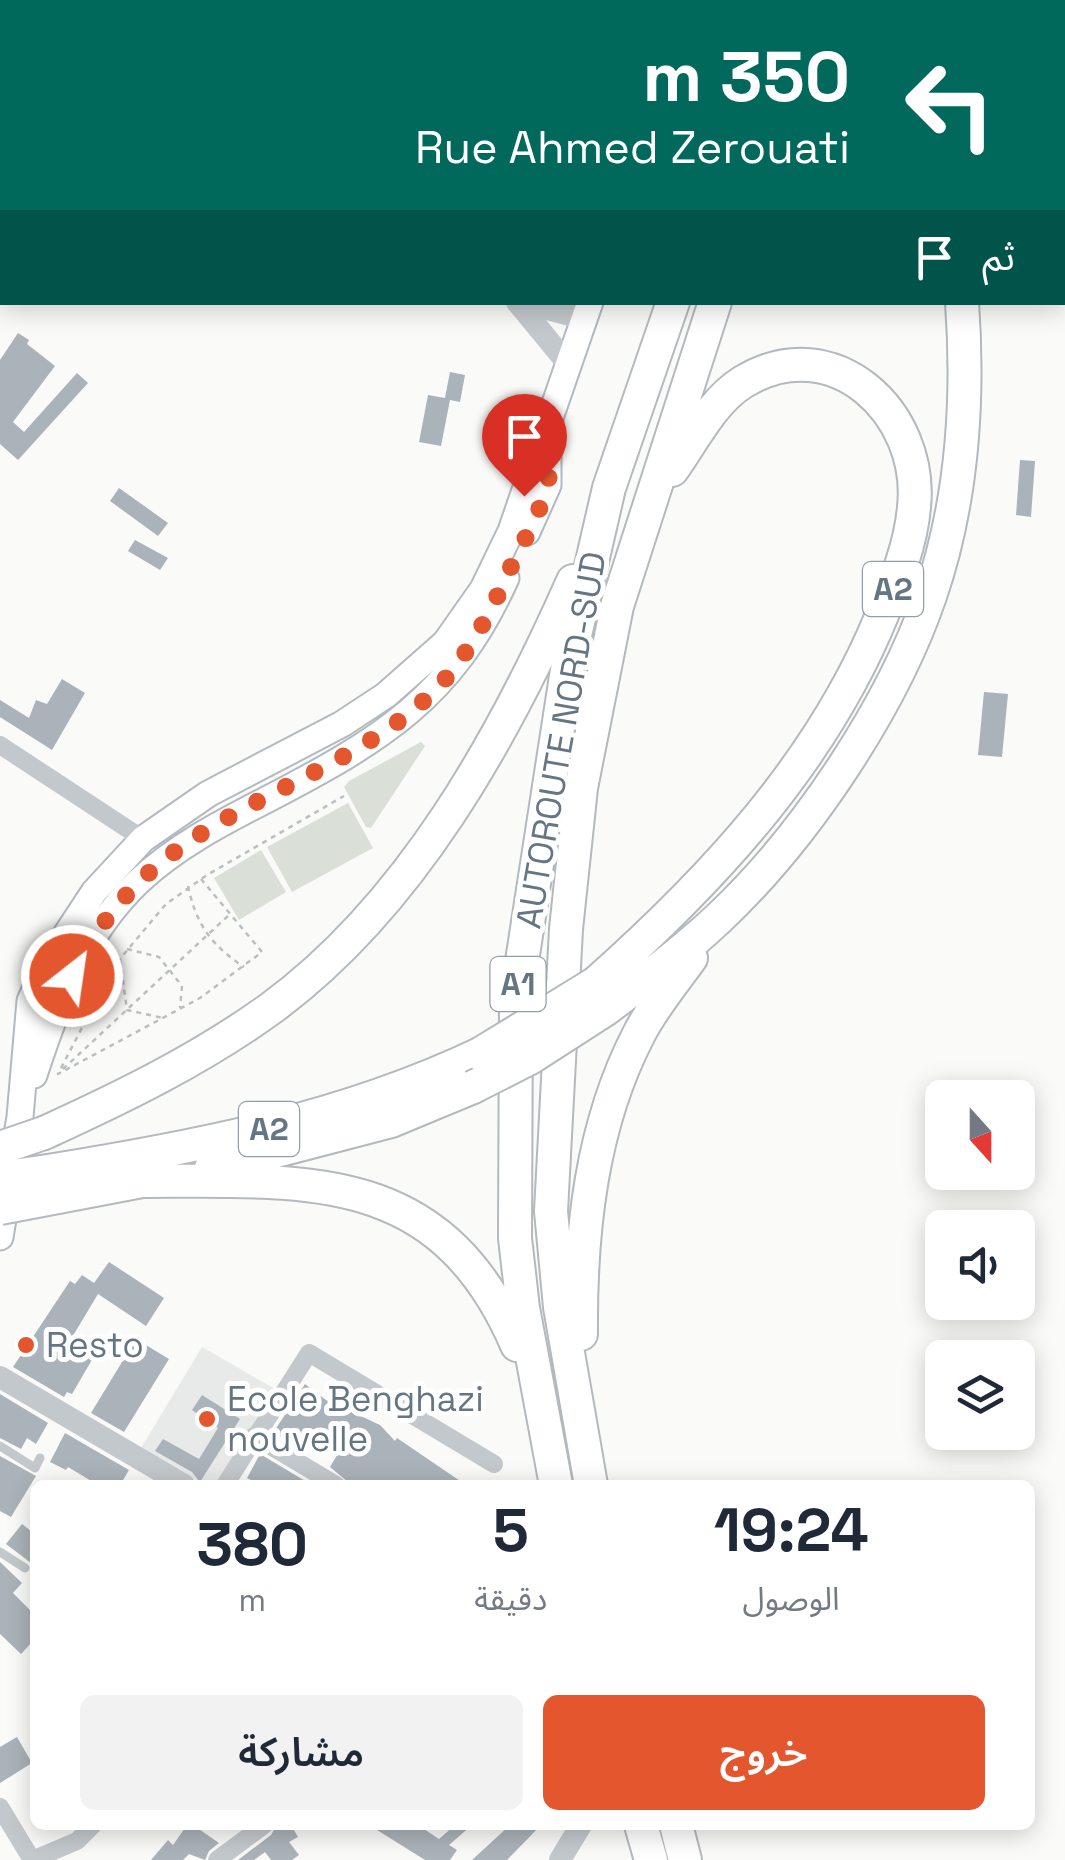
<!DOCTYPE html>
<html lang="ar">
<head>
<meta charset="utf-8">
<style>
  :root { --surface:#fff; --page:#f2f2f3; --text:#1f2937; --muted:#747a83; --accent:#e4572e }
  body { margin:0; font-family:"Space Grotesk","Noto Sans Arabic",sans-serif; background:var(--page); color:var(--text); direction:rtl; height:100vh; display:flex; flex-direction:column; font-size:38px; white-space:nowrap }
  * { box-sizing:border-box; margin:0 }
  p { font-size:32px; color:var(--muted) }
  .icon { flex:none; width:55px; height:55px; fill:none; stroke:currentColor; stroke-width:2; stroke-linecap:round; stroke-linejoin:round }
  .map { position:relative; flex:1; overflow:hidden; direction:ltr }
  .panel { position:absolute; left:30px; top:1480px; width:1005px; height:350px; display:flex; flex-direction:column; background:var(--surface); border-radius:15px; box-shadow:0 5px 25px #0003; direction:rtl }
  .panel>* { flex:none }
  .top-card { position:absolute; left:0px; top:0px; width:1065px; height:305px; box-shadow:0 5px 25px #0003; direction:rtl; background:#00695c; color:#fff; overflow:hidden }
  .needle { width:65px; rotate:159deg }
  .buttons { position:absolute; left:925px; top:1080px; display:grid; gap:20px }
  .buttons a { display:grid; place-items:center; width:110px; height:110px; border-radius:15px; background:var(--surface); box-shadow:0 5px 25px #0003; font-size:50px }
  .pin { position:absolute; display:grid; place-items:center; width:85px; height:85px; color:#fff; margin:-102px -42px; border-radius:50% 50% 50% 0; rotate:-45deg; box-shadow:0 0 10px #0007 }
  .pin .icon { rotate:45deg }
  .me { position:absolute; width:110px; margin:-55px; rotate:30deg; stroke-linejoin:round; filter:drop-shadow(0 0 8px #0008) }
  .turn { display:flex; align-items:center; gap:35px; height:210px; padding:0 50px; font-size:45px }
  .turn .icon { width:130px; height:130px; stroke-width:2.5 }
  .turn b { display:block; font-size:70px; line-height:85px }
  .then { display:flex; align-items:center; height:95px; padding:0 50px; background:#0003; gap:20px; font-size:38px }
  .eta { display:flex; justify-content:space-evenly; align-items:center; height:170px; text-align:center }
  .eta b { font-size:60px; font-weight:600; line-height:70px }
  .primary-button { display:flex; gap:20px; margin-top:auto; padding:20px 50px }
  .primary-button a { flex:1; height:115px; border-radius:15px; background:var(--accent); color:#fff; font-size:40px; font-weight:600; line-height:115px; text-align:center }
  .primary-button a+a { background:var(--page); color:var(--text) }
  .map>svg:first-child { display:block }
  .built { fill:#e8e9e9 }
  .green { fill:#dadfd7 }
  .building { fill:#aab3b9 }
  .lines { fill:none; stroke-linecap:round; stroke-linejoin:round }
  .secondary-casing { stroke:#b3babf; stroke-width:29 }
  .motorway-casing { stroke:#b4b9bd; stroke-width:36 }
  .path { stroke:#bbbfc2; stroke-width:2.5; stroke-dasharray:5 5; stroke-linecap:butt }
  .service { stroke:#c3c8cc; stroke-width:9 }
  .minor { stroke:#c3c8cc; stroke-width:18 }
  .tertiary { stroke:#c3c8cc; stroke-width:22 }
  .secondary { stroke:#fff; stroke-width:25 }
  .motorway { stroke:#fff; stroke-width:32 }
  .motorway-bridge-casing { stroke:#b4b9bd; stroke-width:36; stroke-linecap:butt }
  .motorway-bridge { stroke:#fff; stroke-width:32 }
  .route { stroke:#e4572e; stroke-width:18; stroke-dasharray:0 32.4 }
  .poi-dot { fill:#e4572e; stroke:#fff; stroke-width:4 }
  .labels { text-anchor:middle; dominant-baseline:central; stroke-width:10; stroke-linejoin:round; paint-order:stroke }
  .shield { fill:#fff; stroke:#939fa8; stroke-width:2.5 }
  .shield-label { font-size:32px; font-weight:bold; fill:#657683 }
  .street-label { font-size:35px; fill:#657683; stroke:#fff }
  .poi-label { font-size:35px; fill:#657683; stroke:#fff; text-anchor:start }
</style>
</head>
<body>
<div class="map">
<svg width="1065" height="1860" viewBox="0 0 1065 1860">
  <rect width="100%" height="100%" fill="#fafaf8"/>
  <path class="built" d="M202 1347 275 1389 215 1485H205L141 1448Z"/>
  <path class="green" d="M421 742 425 746 371 828 366 827 344 787 349 781Z
    M348 803 373 848 292 892 267 847Z
    M261 850 286 892 239 920 214 878Z"/>
  <path class="building" d="M18 333 29 340 27 344 55 366 13 422 24 432 77 373 88 383 18 460 0 444V360Z
    M450 372 465 375 460 402 450 400 441 446 419 442 428 395 445 398Z
    M1020 460 1035 461 1031 517 1016 515Z
    M119 488 168 523 158 536 110 501Z
    M135 540 168 558 160 570 128 551Z
    M62 679 85 693 52 750 0 717V700L29 718 36 700 47 704Z
    M984 692 1008 694 1002 757 978 755Z
    M109 1262 164 1298 146 1326 98 1294 68 1344 93 1358 72 1394 67 1392 64 1397 13 1367 70 1281 75 1284 82 1275 94 1283Z
    M136 1339 169 1359 124 1432 91 1413Z
    M305 1384 326 1400 380 1425 395 1441 397 1438 466 1485H354L348 1482 330 1467 346 1440 323 1428 306 1452 273 1433Z
    M0 1394 48 1423 36 1444 27 1438 21 1449 0 1438Z
    M202 1395 240 1419 200 1482 192 1472 155 1451 163 1439 199 1459 218 1428 192 1410Z
    M65 1433 129 1470 120 1485H98L68 1467 66 1470 50 1462Z
    M260 1454 312 1485H260L247 1478Z
    M0 1456 36 1476 11 1517 0 1511Z
    M22 1524 35 1534V1566L6 1544Z
    M0 1562 22 1583 13 1593 35 1615V1639L21 1654 0 1634Z
    M17 1737 32 1763 0 1783V1747Z
    M187 1825H193L219 1843 209 1851 205 1860 189 1854 183 1860H151L168 1840 173 1845Z
    M285 1825H291L298 1837 289 1842 299 1855 292 1860H271L265 1852 254 1860H238L271 1835 276 1826 278 1829Z
    M369 1825H418L439 1839 455 1825H472L449 1845 457 1850 450 1860H425Z
    M510 1825H541L507 1860H472Z"/>
  <g class="lines">
    <defs>
      <path id="secondary" d="M687 2 688 0
        M527 532 548 485V447
        M34 1075C57 1004 83 935 138 882 175 847 221 823 266 800 379 741 452 699 506 578
        M0 1237 20 1117 30 1001 46 965 94 892 143 839 208 794 342 724 386 695 445 643 483 589 511 531 590 302"/>
      <path id="motorway" d="M940 0V2
        M773 2 774 0
        M814 2 815 0
        M596 983C713 879 822 762 882 615 896 581 911 544 914 507 924 413 833 327 743 382 712 401 693 441 672 470
        M606 1009C645 980 684 951 719 918 805 837 892 707 930 596 962 503 969 400 962 302
        M44 1133C123 1097 199 1060 270 1009 411 906 504 737 573 581
        M211 1168 391 1121 473 1087
        M48 1171C197 1147 343 1119 480 1054
        M142 1181C308 1181 440 1167 517 1345
        M58 1197 163 1177
        M581 1334C580 1233 591 1126 639 1034 652 1008 673 983 691 958
        M556 1485 523 1308 515 1238 516 1000 567 670 609 488 673 302
        M591 1485 560 1307 551 1211 566 929 581 788 617 606 715 302
        M641 1825 651 1860
        M676 1825 685 1860"/>
    </defs>
    <use href="#secondary" class="secondary-casing"/>
    <use href="#motorway" class="motorway-casing"/>
    <path class="path" d="M201 879 262 952 200 998 58 1074 114 966 166 904 207 875 344 796
      M188 886C196 924 211 945 244 967
      M127 949 159 957 182 986 180 1008
      M120 960 127 1010 163 1018
      M63 1069 229 915"/>
    <path class="service" d="M0 1446 35 1468 40 1458
      M0 1552 25 1568"/>
    <path class="minor" d="M0 745 143 839
      M254 1436 336 1485
      M225 1485 309 1353 494 1464
      M0 1807 32 1860
      M32 1860 77 1841 93 1825
      M217 1860 264 1825"/>
    <path class="tertiary" d="M0 5 2 6
      M517 302 568 364
      M521 302 584 319
      M0 1377 184 1485
      M560 1860 581 1825"/>
    <use href="#secondary" class="secondary"/>
    <use href="#motorway" class="motorway"/>
    <defs>
      <path id="motorway-bridge" d="M480 1054 596 983
        M473 1087 530 1058 606 1009
        M0 1148 44 1133
        M0 1178 48 1171
        M0 1208 58 1197"/>
    </defs>
    <use href="#motorway-bridge" class="motorway-bridge-casing"/>
    <use href="#motorway-bridge" class="motorway-bridge"/>
  </g>
  <g class="lines">
    <path class="route" d="M72 976C89 942 110 911 137 884 220 801 343 776 429 696 465 662 490 614 510 569 522 543 540 514 547 486 552 468 548 444 548 426L524 496"/>
  </g>
  <g class="poi-dot">
    <circle cx="26" cy="1345" r="10"/>
    <circle cx="207" cy="1419" r="10"/>
  </g>
  <g class="labels">
    <g class="shield">
      <rect x="863" y="562" width="60" height="54" rx="8"/>
      <rect x="490.5" y="957" width="55" height="54" rx="8"/>
      <rect x="239" y="1102" width="60" height="54" rx="8"/>
    </g>
    <g class="shield-label">
      <text x="893" y="589">A2</text>
      <text x="518" y="984">A1</text>
      <text x="269" y="1129">A2</text>
    </g>
    <g class="street-label">
      <text transform="translate(561 740) rotate(-80)">AUTOROUTE NORD-SUD</text>
    </g>
    <g class="poi-label">
      <text x="46" y="1345">Resto</text>
      <text x="227" y="1399">Ecole Benghazi<tspan x="227" dy="40">nouvelle</tspan></text>
    </g>
  </g>
</svg>
<div class="buttons">
<a><svg class="needle" viewBox="-14 -14 28 28"><path d="M0-13l5 13h-10z" fill="#e53935"/><path d="M0 13l5-13h-10z" fill="#747a83"/></svg></a>
<a><svg class="icon" aria-label="sound" viewBox="0 0 24 24"><path d="M4 9h4l5-4v14l-5-4H4zM17 9q2 3 0 6"/></svg></a>
<a><svg class="icon" aria-label="layers" viewBox="0 0 24 24"><path d="M12 4l9 5-9 5-9-5zM3 14l9 5 9-5"/></svg></a>
</div>
<div class="pin" style="left:524px;top:496px;background:#d93025"><svg class="icon" aria-label="arrive" viewBox="0 0 24 24"><path d="M6 21V4h12l-3 4 3 4H6"/></svg></div>
<svg class="me" style="left:72px;top:976px" viewBox="-20 -20 40 40"><circle r="17" fill="#e4572e" stroke="#fff" stroke-width="3"/><path d="M0-11L8 9 0 5-8 9z" fill="#fff"/></svg>
<div class="top-card">
<div class="turn"><svg class="icon" aria-label="left" viewBox="0 0 24 24"><path d="M17 20v-9H6M10 6l-5 5 5 5"/></svg><div><b>350 m</b>Rue Ahmed Zerouati</div></div>
<div class="then">ثم<svg class="icon" aria-label="arrive" viewBox="0 0 24 24"><path d="M6 21V4h12l-3 4 3 4H6"/></svg></div>
</div>
<section class="panel">
<div class="eta">
<div><b>19:24</b><p>الوصول</p></div>
<div><b>5</b><p>دقيقة</p></div>
<div><b>380</b><p>m</p></div>
</div>
<div class="primary-button"><a>خروج</a><a>مشاركة</a></div>
</section>
</div>
</body>
</html>
